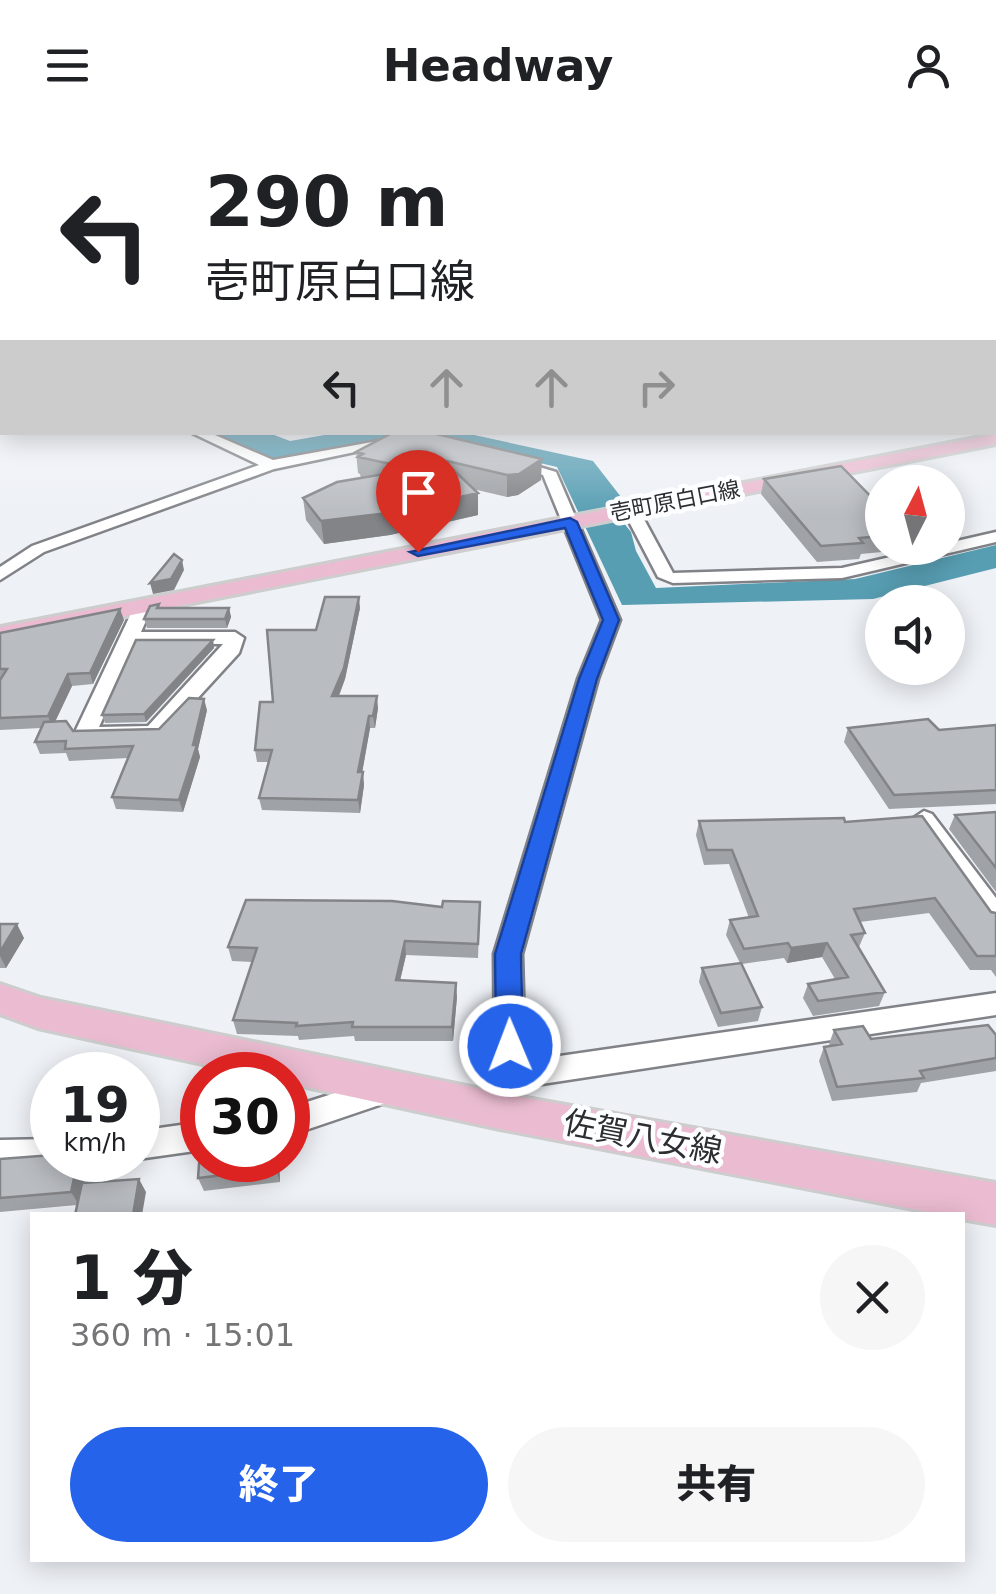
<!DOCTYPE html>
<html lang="ja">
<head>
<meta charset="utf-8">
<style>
  :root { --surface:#fff; --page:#f6f6f6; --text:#202124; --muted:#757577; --accent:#2563eb }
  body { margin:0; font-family:"DejaVu Sans","Noto Sans JP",sans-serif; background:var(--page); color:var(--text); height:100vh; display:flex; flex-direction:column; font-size:38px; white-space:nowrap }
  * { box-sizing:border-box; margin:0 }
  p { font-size:32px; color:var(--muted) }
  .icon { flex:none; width:55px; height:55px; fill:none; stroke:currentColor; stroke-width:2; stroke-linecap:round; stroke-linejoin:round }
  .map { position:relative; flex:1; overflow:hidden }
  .panel { position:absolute; left:30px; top:1082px; width:935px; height:350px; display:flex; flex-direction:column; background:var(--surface); border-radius:0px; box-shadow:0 5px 25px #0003 }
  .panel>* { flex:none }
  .guide { position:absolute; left:0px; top:0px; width:998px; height:305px; box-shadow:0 5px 25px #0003; background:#fff; color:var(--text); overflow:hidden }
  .needle { width:65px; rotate:6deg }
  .fabs { position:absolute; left:865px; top:335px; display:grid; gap:20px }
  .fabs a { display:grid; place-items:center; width:100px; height:100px; border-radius:50%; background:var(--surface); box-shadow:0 5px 25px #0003; font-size:50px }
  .speed { position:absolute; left:30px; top:922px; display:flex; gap:20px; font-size:50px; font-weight:700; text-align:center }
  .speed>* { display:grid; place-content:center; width:130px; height:130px; border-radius:50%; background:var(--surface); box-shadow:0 5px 25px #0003; line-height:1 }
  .speed small { font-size:25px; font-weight:400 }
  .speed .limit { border:15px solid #d22; background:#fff; color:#111 }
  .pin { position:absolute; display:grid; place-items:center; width:85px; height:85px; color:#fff; margin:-102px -42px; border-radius:50% 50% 50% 0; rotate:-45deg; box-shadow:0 0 10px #0007 }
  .pin .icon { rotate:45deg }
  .me { position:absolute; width:110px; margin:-55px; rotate:359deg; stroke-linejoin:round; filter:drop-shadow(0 0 8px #0008) }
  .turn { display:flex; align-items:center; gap:35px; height:210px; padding:0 40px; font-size:45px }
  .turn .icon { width:130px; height:130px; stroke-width:2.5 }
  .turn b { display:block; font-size:70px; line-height:85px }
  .lanes { display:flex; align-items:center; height:95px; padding:0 40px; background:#0003; justify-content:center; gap:50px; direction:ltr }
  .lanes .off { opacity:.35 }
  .round { display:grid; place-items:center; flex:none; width:105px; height:105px; border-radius:52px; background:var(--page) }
  .headline { display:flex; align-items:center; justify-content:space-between; height:170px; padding:0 40px }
  h1 { font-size:60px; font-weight:800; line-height:75px }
  .action { display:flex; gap:20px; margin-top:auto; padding:20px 40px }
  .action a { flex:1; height:115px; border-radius:60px; background:var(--accent); color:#fff; font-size:40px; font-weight:800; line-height:115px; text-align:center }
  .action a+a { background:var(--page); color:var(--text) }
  header { display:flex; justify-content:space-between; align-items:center; height:130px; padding:0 40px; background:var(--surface); font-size:45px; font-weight:800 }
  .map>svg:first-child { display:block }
  .water { fill:#589eb3 }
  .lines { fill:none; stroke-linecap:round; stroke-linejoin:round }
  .minor-casing { stroke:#808287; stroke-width:5 }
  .major-casing { stroke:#cdcdcd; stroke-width:6 }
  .minor { fill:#fff; fill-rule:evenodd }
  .major { fill:#ebbcd1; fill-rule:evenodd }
  .wall { fill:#9fa2a6 }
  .shaded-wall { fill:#828487 }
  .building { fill:#b9bcc1; stroke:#828487; stroke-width:2.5 }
  .route { fill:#2563eb; stroke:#184099; stroke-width:2.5 }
  .labels { text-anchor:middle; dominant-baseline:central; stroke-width:9; stroke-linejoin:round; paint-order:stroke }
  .far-street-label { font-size:22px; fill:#2d2e30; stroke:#fdfeff }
  .near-street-label { font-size:32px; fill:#2d2e30; stroke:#fdfeff }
</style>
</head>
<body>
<header><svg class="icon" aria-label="menu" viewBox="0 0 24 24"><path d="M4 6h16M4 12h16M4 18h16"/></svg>Headway<svg class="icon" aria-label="person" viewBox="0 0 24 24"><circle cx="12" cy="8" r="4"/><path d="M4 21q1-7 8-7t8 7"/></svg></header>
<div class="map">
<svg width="996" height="1464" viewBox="0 0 996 1464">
  <rect width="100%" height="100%" fill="#eef1f6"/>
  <path class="water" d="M206 303H269L290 311 336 303H465L593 331 621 367 623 392 631 402 636 421 656 458 855 449 996 415V438L873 469 622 475 557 337 410 303 276 331Z"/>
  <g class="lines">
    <defs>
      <path id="minor" d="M0 217H2V224H0Z
        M995 277H996V285H995Z
        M190 302H208L273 330 400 307 407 311 274 339 44 422 0 450V437L32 416 259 335Z
        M512 329 556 342 620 490 598 549 522 824 525 931 996 863V885L522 957 511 991 500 995 489 991 484 981 495 946 494 824 578 549 602 490 543 345 507 336 505 333Z
        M631 375 639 380 673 443 842 438 930 418H948V413L996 402V412L842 448 673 453 658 447 623 380Z
        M144 470 153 475 141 502H235L244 508 239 523 162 607 77 609 74 604 135 475ZM136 514H223L148 596 99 597Z
        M924 681 932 684 996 768V797L987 794 912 689Z
        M392 945 403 949 408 958 403 967 288 1006V978Z
        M202 992V1020L138 1029V1001Z
        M52 1009V1030H66L64 1035 52 1039 0 1040V1010Z"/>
      <path id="major" d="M2 190V198L0 199V191Z
        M996 304V314L0 511V497Z
        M0 854 41 868 500 963 996 1053V1095L962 1089V1085H944L500 999 288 953V945H253L38 898 0 884Z"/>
    </defs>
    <use href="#minor" class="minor-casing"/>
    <use href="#major" class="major-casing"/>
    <use href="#minor" class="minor"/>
    <use href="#major" class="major"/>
  </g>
  <path class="wall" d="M394 302 541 350 518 365 507 367 473 359 478 363V385L390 405 324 414 306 390 303 368 361 348 360 344 358 343 356 322Z
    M764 349 882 378V418H904L903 420 861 424 859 429 817 432 761 364Z
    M159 474 160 478H229L231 487 227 498H147L144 489Z
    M360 478 345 549 339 566 378 578 375 598H370L362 642 364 655 360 683 262 680 259 668 269 632H257L255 620 316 500Z
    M124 490 93 554 72 556 55 592 73 601 159 599 207 580 198 619 200 627 183 682 116 679 112 667 128 628 69 631 66 623 40 624 35 612 41 598 0 600V503Z
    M213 510 214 518 146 592 105 593 102 585Z
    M996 595V674L889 679 844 612 848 598 939 600Z
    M996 682V762L949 699 955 685Z
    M699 691 845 692 991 782 996 783V847L991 840H970L929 783 860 792 865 803 859 817 885 862 879 876 813 886 803 868 808 854 835 849 822 827 787 833 784 828 742 834 762 877 758 891 718 897 699 852 702 838 740 833 726 805 730 790 749 788 729 734 704 735 696 705Z
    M480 772 478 828 406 825 400 850 457 867 453 911H355L354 906 299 910 298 906 237 904 233 890 252 832 232 831 228 817 442 777Z
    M0 794 24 808 6 838H0Z
    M834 900 871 909 996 905V941L921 953 917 962 832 971 819 931 824 917 830 916 829 914Z
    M0 1029 83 1030 87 1037 83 1053 146 1062 77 1075 0 1082Z
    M279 1030 280 1052 204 1061 198 1048Z"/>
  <path class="shaded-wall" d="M542 329 541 350 518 365 507 367V345Z
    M478 363V385L390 405 324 414 321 391Z
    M182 430 184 440 174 460 153 464 150 453Z
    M359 467 360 478 345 549 334 578 332 566Z
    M229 478 231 487 227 498 225 489Z
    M120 479 124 490 93 554 90 543Z
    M213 510 214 518 146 592 144 584Z
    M68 544 72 556 52 598 48 586Z
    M377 566 378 578 375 598 373 586Z
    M204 569 207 580 198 619 200 627 183 682 179 670Z
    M369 586 370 598 360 655 358 642Z
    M363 642 364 655 360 683 358 670Z
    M17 794 24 808 6 838 0 826V822Z
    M405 811 406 825 397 864 396 850Z
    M827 813 822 827 787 833 791 818Z
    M456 853 457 867 453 911 452 897Z
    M78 1030H83L87 1037 79 1075 71 1062Z
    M275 1030H279L280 1052 276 1039Z
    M139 1049 146 1062 142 1085H133Z"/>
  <path class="building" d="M394 302H428L542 329 519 344 507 345 443 330 478 363 388 383 321 391 303 368 337 352 414 339 358 327 363 324 356 322Z
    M841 336 882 378V406L859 408 863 413 821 416 764 349Z
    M174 424 182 430 171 449 150 453Z
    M325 467H359L344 538 332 566H377L373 586H369L358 642H363L358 670 259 668 272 620H255L260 572H273L267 500H316Z
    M159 474 157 478H229L225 489H144L150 476Z
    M120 479 90 543 68 544 48 586 0 588V550L7 539H0V503Z
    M136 510H213L144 584 102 585Z
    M189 568 204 569 193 615H197L179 670 112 667 133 616 65 619 66 611 35 612 44 592 66 591 73 601 159 599Z
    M928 589 939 600 996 595V660L894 665 848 598Z
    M996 682V738L955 685Z
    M922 686 991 782 996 783V826H977L935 768 854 779 865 803 851 805 885 862 818 871 808 854 848 847 827 813 791 818 788 813 744 819 730 790 758 786 732 720H707L699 691 844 688 845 692Z
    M246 770 392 771 442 777 443 771 480 772 478 814 405 811 396 850 456 853 452 897H352L353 892 296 896 297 893 233 890 257 818 228 817Z
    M0 794H17L0 822Z
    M741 833 762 877 721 883 702 838Z
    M988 895 996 905V928L920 941 924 948 837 957 824 917 842 914 834 900 863 896 871 909Z
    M201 1006H202V1030H275L276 1039 198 1048Z
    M52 1025V1030H78L71 1062 0 1068V1029Z
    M139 1049 133 1085H75L82 1053Z"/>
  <linearGradient id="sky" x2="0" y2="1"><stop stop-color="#6eabd3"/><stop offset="0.47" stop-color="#f7f9fb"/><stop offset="1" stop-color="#f7f9fb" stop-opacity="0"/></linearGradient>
  <rect width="996" height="386" fill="url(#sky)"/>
  <path class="route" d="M570 388 577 392 619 490 597 549 521 824 523 916 519 924 510 927 500 924 496 916 495 824 579 549 603 490 565 398 418 426 410 422Z"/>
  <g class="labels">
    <g class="far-street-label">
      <text transform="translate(675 371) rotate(-11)">壱町原白口線</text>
    </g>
    <g class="near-street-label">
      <text transform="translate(643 1007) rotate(11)">佐賀八女線</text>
    </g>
  </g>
</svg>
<div class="fabs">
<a><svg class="needle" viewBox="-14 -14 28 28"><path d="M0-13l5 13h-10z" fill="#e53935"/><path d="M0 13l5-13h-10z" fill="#757577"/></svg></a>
<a><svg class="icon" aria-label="sound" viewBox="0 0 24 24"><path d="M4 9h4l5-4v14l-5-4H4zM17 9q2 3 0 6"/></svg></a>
</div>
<div class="speed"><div>19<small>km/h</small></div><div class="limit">30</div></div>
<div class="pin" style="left:418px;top:422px;background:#d93025"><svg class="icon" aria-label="arrive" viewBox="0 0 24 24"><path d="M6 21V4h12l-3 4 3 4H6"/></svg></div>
<svg class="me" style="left:510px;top:916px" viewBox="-20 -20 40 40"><circle r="17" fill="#2563eb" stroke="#fff" stroke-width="3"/><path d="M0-11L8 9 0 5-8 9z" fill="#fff"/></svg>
<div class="guide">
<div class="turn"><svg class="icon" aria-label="left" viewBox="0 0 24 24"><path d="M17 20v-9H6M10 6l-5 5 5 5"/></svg><div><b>290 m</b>壱町原白口線</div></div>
<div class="lanes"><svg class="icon" aria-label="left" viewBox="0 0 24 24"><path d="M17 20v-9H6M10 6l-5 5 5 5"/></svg><svg class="icon off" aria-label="ahead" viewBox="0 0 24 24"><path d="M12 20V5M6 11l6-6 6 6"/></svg><svg class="icon off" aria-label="ahead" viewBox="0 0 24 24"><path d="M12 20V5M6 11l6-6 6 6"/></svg><svg class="icon off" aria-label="right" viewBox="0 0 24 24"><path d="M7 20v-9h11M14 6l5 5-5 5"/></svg></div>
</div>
<section class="panel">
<div class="headline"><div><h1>1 分</h1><p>360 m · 15:01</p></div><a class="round"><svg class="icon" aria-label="close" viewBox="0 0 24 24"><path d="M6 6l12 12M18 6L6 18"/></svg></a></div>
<div class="action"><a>終了</a><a>共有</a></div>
</section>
</div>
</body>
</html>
